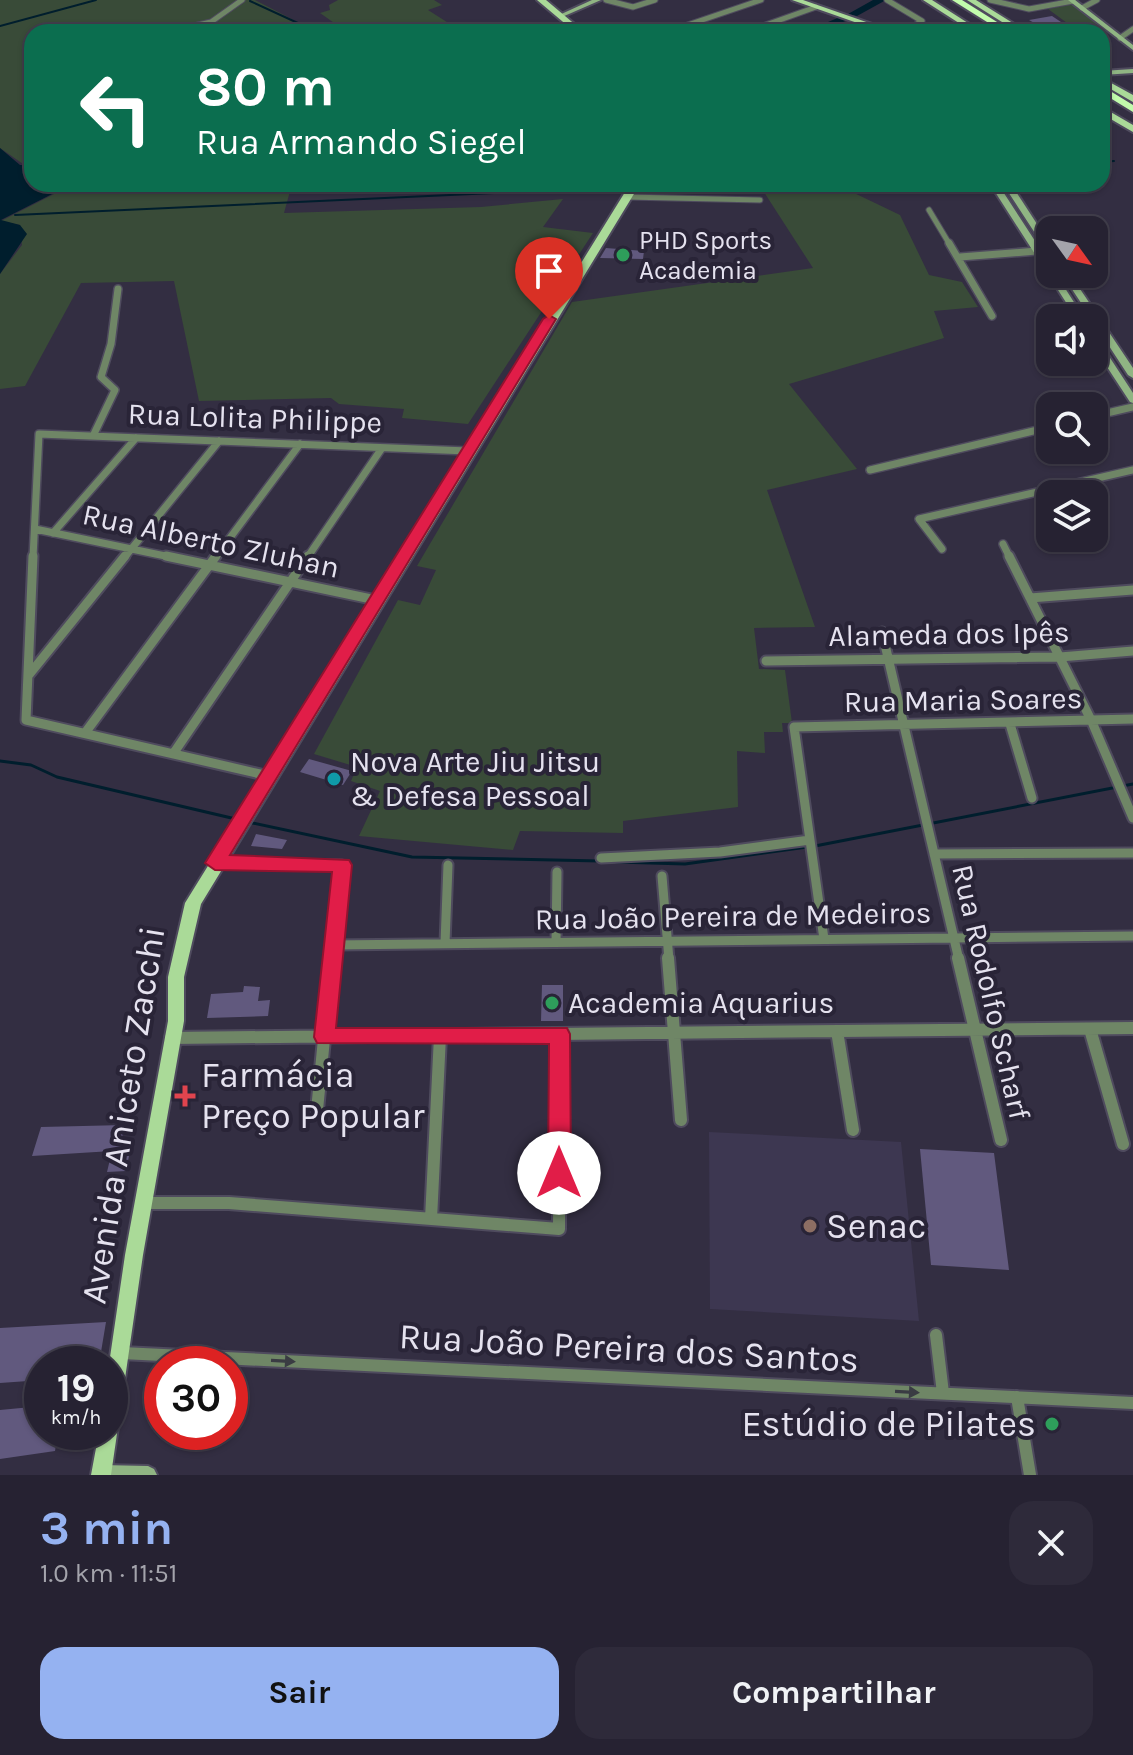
<!DOCTYPE html>
<html lang="pt">
<head>
<meta charset="utf-8">
<style>
  :root { --surface:#262232; --page:#2e2a3a; --text:#f1f3f6; --muted:#a4a4ac; --line:#423f4d; --accent:#95b2f1 }
  body { margin:0; font-family:Karla,sans-serif; background:var(--page); color:var(--text); height:100vh; display:flex; flex-direction:column; font-size:30px; white-space:nowrap }
  * { box-sizing:border-box; margin:0 }
  p { font-size:26px; color:var(--muted) }
  .icon { flex:none; width:44px; height:44px; fill:none; stroke:currentColor; stroke-width:2; stroke-linecap:round; stroke-linejoin:round }
  .map { position:relative; height:1475px; overflow:hidden }
  .side { display:flex; flex-direction:column; background:var(--surface); flex:1 }
  .side>* { flex:none }
  .banner { position:absolute; left:24px; top:24px; width:1086px; height:168px; border-radius:24px; box-shadow:0 2px 6px #0004,0 0 0 2px var(--line); background:#0b6e4f; color:#fff; overflow:hidden }
  .needle { width:52px; rotate:123deg }
  .fabs { position:absolute; left:1036px; top:216px; display:grid; gap:16px }
  .fabs a { display:grid; place-items:center; width:72px; height:72px; border-radius:16px; background:var(--surface); box-shadow:0 2px 6px #0004,0 0 0 2px var(--line); font-size:40px }
  .speed { position:absolute; left:24px; top:1346px; display:flex; gap:16px; font-size:40px; font-weight:700; text-align:center }
  .speed>* { display:grid; place-content:center; width:104px; height:104px; border-radius:50%; background:var(--surface); box-shadow:0 2px 6px #0004,0 0 0 2px var(--line); line-height:1 }
  .speed small { font-size:20px; font-weight:400 }
  .speed .limit { border:12px solid #d22; background:#fff; color:#111 }
  .pin { position:absolute; display:grid; place-items:center; width:68px; height:68px; color:#fff; margin:-82px -34px; border-radius:50% 50% 50% 0; rotate:-45deg; box-shadow:0 0 8px #0007 }
  .pin .icon { rotate:45deg }
  .me { position:absolute; width:88px; margin:-44px; rotate:0deg; stroke-linejoin:round; filter:drop-shadow(0 0 6px #0008) }
  .turn { display:flex; align-items:center; gap:28px; height:168px; padding:0 40px; font-size:36px }
  .turn .icon { width:104px; height:104px; stroke-width:2.5 }
  .turn b { display:block; font-size:56px; line-height:68px }
  .round { display:grid; place-items:center; flex:none; width:84px; height:84px; border-radius:24px; background:var(--page) }
  .head { display:flex; align-items:center; justify-content:space-between; height:136px; padding:0 40px }
  h1 { font-size:48px; font-weight:700; line-height:60px; color:var(--accent) }
  .button { display:flex; gap:16px; margin-top:auto; padding:16px 40px }
  .button a { flex:1; height:92px; border-radius:24px; background:var(--accent); color:#111; font-size:32px; font-weight:700; line-height:92px; text-align:center }
  .button a+a { background:var(--page); color:var(--text) }
  .map>svg:first-child { display:block }
  .built { fill:#3d3751 }
  .green { fill:#394b38 }
  .water { fill:#001e2d }
  .lines { fill:none; stroke-linecap:round; stroke-linejoin:round }
  .stream-far1 { stroke:#001e2d; stroke-width:2 }
  .stream { stroke:#001e2d; stroke-width:3 }
  .river { fill:#001e2d; fill-rule:evenodd }
  .building { fill:#61597e }
  .street-far3-casing { stroke:#4f4b5e; stroke-width:7 }
  .street-far2-casing { stroke:#4f4b5e; stroke-width:10 }
  .street-far1-casing { stroke:#4f4b5e; stroke-width:13 }
  .street-casing { stroke:#4f4b5e; stroke-width:16 }
  .secondary-casing { stroke:#4f4b5e; stroke-width:4 }
  .primary-casing { stroke:#4f4b5e; stroke-width:4 }
  .highway-casing { stroke:#4f4b5e; stroke-width:4 }
  .street-far3 { stroke:#6f8666; stroke-width:5 }
  .street-far2 { stroke:#6f8666; stroke-width:7 }
  .street-far1 { stroke:#6f8666; stroke-width:9 }
  .street { stroke:#6f8666; stroke-width:12 }
  .secondary { fill:#90b583; fill-rule:evenodd }
  .primary { fill:#aada98; fill-rule:evenodd }
  .highway { fill:#c2fcac; fill-rule:evenodd }
  .oneway { fill:#3a3c43 }
  .route { fill:#e11d48; stroke:#92132f; stroke-width:2 }
  .leisure-dot { fill:#2e9e5b; stroke:#292437; stroke-width:3 }
  .culture-dot { fill:#0f9aa8; stroke:#292437; stroke-width:3 }
  .health-dot { fill:#e0444e; stroke:#292437; stroke-width:3 }
  .education-dot { fill:#8d6e63; stroke:#292437; stroke-width:3 }
  .labels { text-anchor:middle; dominant-baseline:central; stroke-width:8; stroke-linejoin:round; paint-order:stroke }
  .far-poi-label { font-size:26px; fill:#e5e2ef; stroke:#292437; text-anchor:start }
  .street-label { font-size:30px; fill:#e5e2ef; stroke:#292437 }
  .poi-label { font-size:30px; fill:#e5e2ef; stroke:#292437; text-anchor:start }
  .near-poi-label { font-size:36px; fill:#e5e2ef; stroke:#292437; text-anchor:start }
  .near-street-label { font-size:36px; fill:#e5e2ef; stroke:#292437 }
</style>
</head>
<body>
<div class="map">
<svg width="1133" height="1475" viewBox="0 0 1133 1475">
  <rect width="100%" height="100%" fill="#332e42"/>
  <path class="built" d="M709 1132 901 1142 919 1321 710 1309Z"/>
  <path class="green" d="M0 0H255L309 28 308 32H32V165L26 166 0 148Z
    M338 0H434L442 5 428 10 450 24 420 32H347L320 13 330 10 329 5Z
    M1072 4 1105 28 1078 31 1048 9Z
    M60 184H292L284 213 481 207 563 199 543 227 593 233 468 424 402 418 404 409 339 404 331 398 199 401 174 281 81 283 25 386 0 389V274L22 245 20 225 1 221 58 192 62 189Z
    M760 186 850 191 900 215 929 275 962 282 978 307 934 311 944 338 789 384 857 469 767 490 815 627 754 628 759 669 785 670 792 723H782L783 732H764L765 753 737 751 738 807 623 821V833L520 831 513 850 359 836 380 791 351 781 357 767 314 754 398 600 420 605 436 570 417 566 572 302 813 268Z"/>
  <path class="water" d="M0 148 20 165H32V184H60L62 189 1 220 20 225 27 234 0 274Z"/>
  <g class="lines">
    <path class="stream-far1" d="M250 1 300 24 302 32
      M0 26 96 0
      M1102 162 1114 161
      M637 188 697 184
      M15 215 624 187"/>
    <path class="stream" d="M0 761 31 765 57 777 240 820
      M248 822 412 857 600 861
      M815 846 1133 784
      M616 862 685 864 807 847"/>
    <path class="river" d="M873 0H886L857 16 848 14Z
      M840 17 850 19 820 32H804Z
      M74 184 61 189 54 185 55 184Z"/>
  </g>
  <path class="building" d="M1052 16 1076 32H1050L1029 20Z
    M606 248 644 251 643 259 600 258Z
    M309 759 352 771 343 785 300 772Z
    M256 834 287 840 282 849 251 846Z
    M542 985H563V1021H541Z
    M244 986 260 987 258 1001 270 1000 268 1016 207 1018 211 994 243 992Z
    M124 1125 120 1152 130 1151 126 1171 107 1172 112 1151 32 1156 41 1127Z
    M920 1149 994 1153 1009 1270 931 1265Z
    M106 1322 99 1364H42V1380L0 1383V1328Z
    M42 1406V1432H58L55 1451 0 1459V1410Z"/>
  <g class="lines">
    <defs>
      <path id="street-far3" d="M606 0 633 7 655 0
        M887 0 922 21 904 32
        M990 0 1029 9 1073 1
        M1082 8 1097 0
        M168 32 211 22 242 0
        M667 32 761 0
        M746 32 816 7
        M1120 38 1133 29
        M628 197 760 200
        M929 210 950 245"/>
      <path id="street-far2" d="M949 243 992 316
        M960 257 1037 251
        M1094 416 1133 407
        M93 436 115 390 101 377 111 344 118 289
        M870 470 1050 427
        M35 529 175 558
        M53 533 136 438
        M1003 544 1010 558
        M942 549 919 519 1133 470
        M33 558 39 434 468 451
        M124 558 219 441
        M215 558 300 444
        M307 558 382 448"/>
      <path id="street-far1" d="M33 556 26 720 269 776
        M166 556 376 600
        M1009 556 1092 722 1133 818
        M1030 598 1133 590
        M882 632 959 960
        M766 661 1060 657 1133 651
        M28 676 125 556
        M1010 724 1032 798
        M85 733 216 556
        M173 754 308 556
        M934 854 1133 853
        M601 858 720 852 810 840
        M216 863 342 865 332 960
        M662 876 669 960
        M824 939 794 727 1133 719
        M556 942 557 872
        M445 943 448 865
        M334 945 1133 936"/>
      <path id="street" d="M668 958 681 1120
        M958 958 1001 1140
        M1090 1029 1123 1144
        M837 1031 853 1130
        M171 1038 1133 1028
        M317 1110 332 958
        M143 1203H229L559 1229 560 1034
        M431 1219 440 1036
        M936 1335 943 1393
        M122 1353 1133 1403
        M1017 1397 1030 1475"/>
      <path id="secondary" d="M592 0H601L562 17 557 16Z
        M1068 0H1075L1133 45V50Z
        M1133 69V73L1102 75V71Z
        M990 184H998L1050 264V274H1056L1084 318H1076Z
        M1003 184H1011L1050 244V253L1046 250Z
        M1062 274H1070L1133 368V378L1128 375 1094 323V318H1091Z
        M1094 337 1097 338 1133 393V403L1130 402 1094 347Z
        M101 1465 148 1466 154 1469 157 1475H93L95 1468Z"/>
      <path id="primary" d="M537 0H546L584 32H575Z
        M792 0H803L895 32H883Z
        M923 0H932L982 32H973Z
        M967 0H976L1027 32H1018Z
        M1102 78 1133 95V102L1102 84Z
        M1102 107 1133 125V132L1102 114Z
        M630 184H640L201 904 184 977V1021L143 1255 111 1475H91L99 1432H110L109 1364 125 1255 168 1021V977L185 903Z"/>
      <path id="highway" d="M952 0H962L1013 32H1003Z
        M1102 86 1133 105V112L1102 93Z"/>
    </defs>
    <use href="#street-far3" class="street-far3-casing"/>
    <use href="#street-far2" class="street-far2-casing"/>
    <use href="#street-far1" class="street-far1-casing"/>
    <use href="#street" class="street-casing"/>
    <use href="#secondary" class="secondary-casing"/>
    <use href="#primary" class="primary-casing"/>
    <use href="#highway" class="highway-casing"/>
    <use href="#street-far3" class="street-far3"/>
    <use href="#street-far2" class="street-far2"/>
    <use href="#street-far1" class="street-far1"/>
    <use href="#street" class="street"/>
    <use href="#secondary" class="secondary"/>
    <use href="#primary" class="primary"/>
    <use href="#highway" class="highway"/>
  </g>
  <defs><path id="oneway-solid" d="M-6-.8H1V-3.2L6.5 0L1 3.2V.8H-6Z" transform="scale(2)"/></defs>
  <g class="oneway">
    <use href="#oneway-solid" transform="translate(283 1361) rotate(3)"/>
    <use href="#oneway-solid" transform="translate(907 1392) rotate(3)"/>
  </g>
  <path class="route" d="M549 315 556 319 230 855 349 860 352 865 336 1028H567L570 1034 571 1173 567 1181 559 1184 551 1181 548 1173 549 1044 317 1043 314 1037 332 872 215 870 205 863 543 319Z"/>
  <g class="leisure-dot">
    <circle cx="623" cy="255" r="8"/>
    <circle cx="552" cy="1003" r="8"/>
    <circle cx="1052" cy="1424" r="8"/>
  </g>
  <circle class="culture-dot" cx="334" cy="779" r="8"/>
  <path class="health-dot" d="M181 1084h8v8h8v8h-8v8h-8v-8h-8v-8h8z"/>
  <circle class="education-dot" cx="810" cy="1226" r="8"/>
  <g class="labels">
    <g class="far-poi-label">
      <text x="639" y="240">PHD Sports<tspan x="639" dy="30">Academia</tspan></text>
    </g>
    <g class="street-label">
      <text transform="translate(255 418) rotate(2)">Rua Lolita Philippe</text>
      <text transform="translate(211 541) rotate(12)">Rua Alberto Zluhan</text>
      <text transform="translate(949 634) rotate(-1)">Alameda dos Ipês</text>
      <text transform="translate(963 700) rotate(-1)">Rua Maria Soares</text>
      <text transform="translate(733 916) rotate(-1)">Rua João Pereira de Medeiros</text>
      <text transform="translate(991 992) rotate(77)">Rua Rodolfo Scharf</text>
    </g>
    <g class="poi-label">
      <text x="350" y="762">Nova Arte Jiu Jitsu<tspan x="350" dy="34">&amp; Defesa Pessoal</tspan></text>
      <text x="568" y="1003">Academia Aquarius</text>
    </g>
    <g class="near-poi-label">
      <text x="201" y="1075">Farmácia<tspan x="201" dy="41">Preço Popular</tspan></text>
      <text x="826" y="1226">Senac</text>
      <text x="1036" y="1424" text-anchor="end">Estúdio de Pilates</text>
    </g>
    <g class="near-street-label">
      <text transform="translate(123 1115) rotate(-81)">Avenida Aniceto Zacchi</text>
      <text transform="translate(629 1348) rotate(3)">Rua João Pereira dos Santos</text>
    </g>
  </g>
</svg>
<div class="fabs">
<a><svg class="needle" viewBox="-14 -14 28 28"><path d="M0-13l5 13h-10z" fill="#e53935"/><path d="M0 13l5-13h-10z" fill="#a4a4ac"/></svg></a>
<a><svg class="icon" aria-label="sound" viewBox="0 0 24 24"><path d="M4 9h4l5-4v14l-5-4H4zM17 9q2 3 0 6"/></svg></a>
<a><svg class="icon" aria-label="search" viewBox="0 0 24 24"><circle cx="10" cy="10" r="6"/><path d="M15 15l6 6"/></svg></a>
<a><svg class="icon" aria-label="layers" viewBox="0 0 24 24"><path d="M12 4l9 5-9 5-9-5zM3 14l9 5 9-5"/></svg></a>
</div>
<div class="speed"><div>19<small>km/h</small></div><div class="limit">30</div></div>
<div class="pin" style="left:549px;top:319px;background:#d93025"><svg class="icon" aria-label="arrive" viewBox="0 0 24 24"><path d="M6 21V4h12l-3 4 3 4H6"/></svg></div>
<svg class="me" style="left:559px;top:1173px" viewBox="-20 -20 40 40"><circle r="19" fill="#fff"/><path d="M0-13L10 11 0 6-10 11z" fill="#e11d48"/></svg>
<div class="banner">
<div class="turn"><svg class="icon" aria-label="left" viewBox="0 0 24 24"><path d="M17 20v-9H6M10 6l-5 5 5 5"/></svg><div><b>80 m</b>Rua Armando Siegel</div></div>
</div>
</div>
<section class="side">
<div class="head"><div><h1>3 min</h1><p>1.0 km · 11:51</p></div><a class="round"><svg class="icon" aria-label="close" viewBox="0 0 24 24"><path d="M6 6l12 12M18 6L6 18"/></svg></a></div>
<div class="button"><a>Sair</a><a>Compartilhar</a></div>
</section>
</body>
</html>
